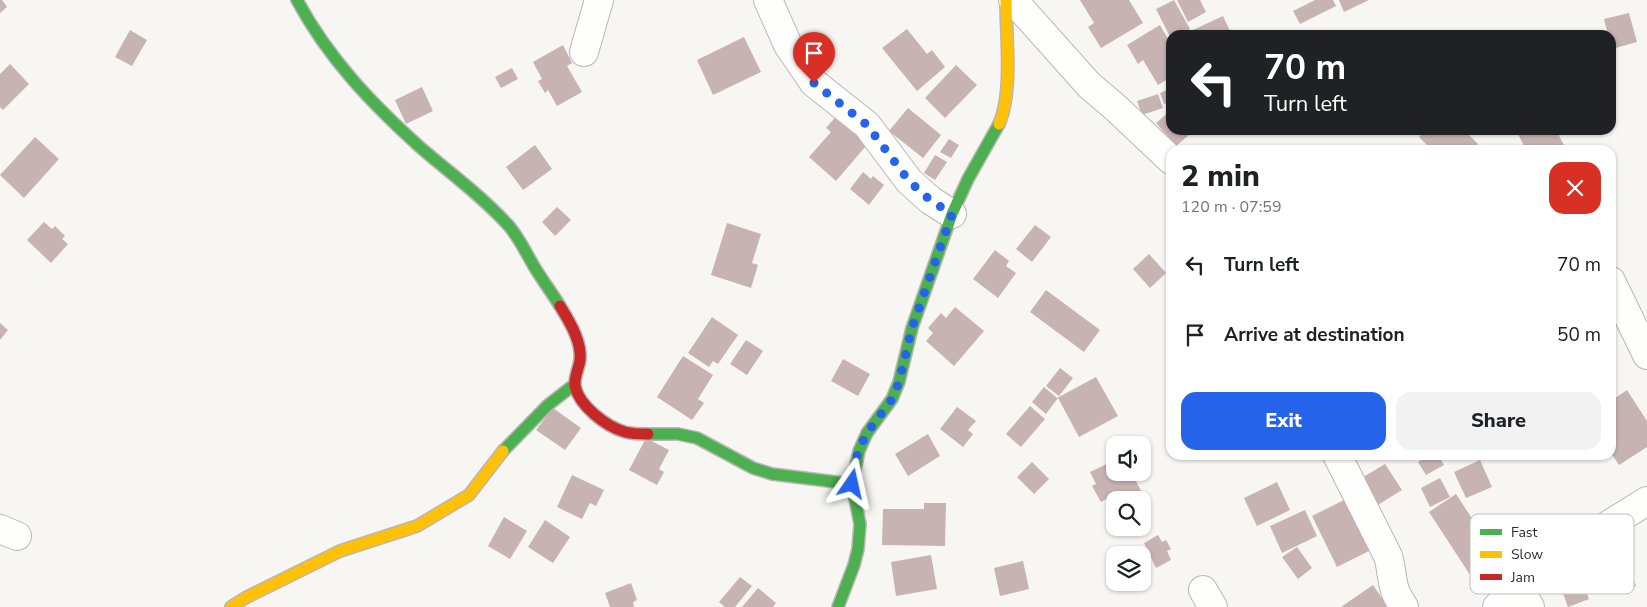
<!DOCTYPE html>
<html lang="en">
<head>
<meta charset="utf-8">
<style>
  :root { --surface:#fff; --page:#f2f2f2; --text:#202124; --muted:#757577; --accent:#2563eb }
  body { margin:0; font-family:"Nunito Sans",sans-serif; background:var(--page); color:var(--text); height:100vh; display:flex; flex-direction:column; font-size:19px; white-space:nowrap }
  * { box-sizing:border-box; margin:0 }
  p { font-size:16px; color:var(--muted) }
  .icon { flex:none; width:28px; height:28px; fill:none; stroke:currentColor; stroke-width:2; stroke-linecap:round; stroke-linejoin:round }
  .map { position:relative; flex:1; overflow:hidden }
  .drawer { position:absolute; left:1166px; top:145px; width:450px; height:315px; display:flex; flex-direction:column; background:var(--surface); border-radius:15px; box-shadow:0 1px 4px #0004 }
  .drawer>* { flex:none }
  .hud { position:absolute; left:1166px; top:30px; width:450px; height:105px; border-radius:15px; box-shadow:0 1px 4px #0004; background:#202124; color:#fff; overflow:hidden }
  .tools { position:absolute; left:1106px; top:436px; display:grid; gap:10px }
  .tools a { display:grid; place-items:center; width:45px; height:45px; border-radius:10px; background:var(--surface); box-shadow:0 1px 4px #0004; font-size:25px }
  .pin { position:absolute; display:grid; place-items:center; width:42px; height:42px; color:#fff; margin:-51px -21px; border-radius:50% 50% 50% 0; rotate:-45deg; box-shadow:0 0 5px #0007 }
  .pin .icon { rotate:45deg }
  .me { position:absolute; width:55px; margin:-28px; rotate:11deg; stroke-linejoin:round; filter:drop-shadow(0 0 4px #0008) }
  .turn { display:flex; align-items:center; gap:18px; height:105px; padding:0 15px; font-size:22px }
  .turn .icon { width:65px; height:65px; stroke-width:2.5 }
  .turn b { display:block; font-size:35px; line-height:42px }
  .round { display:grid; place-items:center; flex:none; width:52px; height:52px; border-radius:15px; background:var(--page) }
  .overview { display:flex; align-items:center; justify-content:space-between; height:85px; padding:0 15px }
  h1 { font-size:30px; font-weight:800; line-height:38px }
  .primary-button { display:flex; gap:10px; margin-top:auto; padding:10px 15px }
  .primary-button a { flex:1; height:58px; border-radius:15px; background:var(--accent); color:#fff; font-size:20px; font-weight:800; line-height:58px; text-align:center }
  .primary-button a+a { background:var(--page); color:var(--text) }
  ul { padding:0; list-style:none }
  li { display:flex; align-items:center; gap:15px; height:70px; padding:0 15px }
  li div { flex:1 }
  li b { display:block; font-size:19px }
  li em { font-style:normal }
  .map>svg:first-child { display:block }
  .building { fill:#c7b3b2 }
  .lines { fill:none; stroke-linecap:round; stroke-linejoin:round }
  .street-casing { stroke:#b9b7b5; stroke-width:30 }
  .fast-casing { stroke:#b9b7b5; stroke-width:14 }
  .slow-casing { stroke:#b9b7b5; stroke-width:14 }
  .jam-casing { stroke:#b9b7b5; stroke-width:14 }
  .street { stroke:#fefefd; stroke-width:28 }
  .fast { stroke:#4caf50; stroke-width:11 }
  .slow { stroke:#ffc107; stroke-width:11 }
  .jam { stroke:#c62828; stroke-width:11 }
  .route { stroke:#2563eb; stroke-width:9; stroke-dasharray:0 16.2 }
  .key { fill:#fff; stroke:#c0bfbf; stroke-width:1 }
  .key-label { font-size:14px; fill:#2c2b29 }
</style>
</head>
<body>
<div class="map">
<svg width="1647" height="607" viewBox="0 0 1647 607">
  <rect width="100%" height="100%" fill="#f8f6f3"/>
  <path class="building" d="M0 0H2L7 7 0 13Z
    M1080 0H1129L1143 23 1101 48 1088 27 1094 23Z
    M1174 0 1190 29 1179 35H1171V39L1156 9Z
    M1177 0H1200L1206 12 1188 22Z
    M1315 0H1333L1336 6 1300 24 1293 11Z
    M1339 0H1369L1344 12Z
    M1629 13 1637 42 1612 49 1611 35H1608L1604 19Z
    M1223 16 1230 31 1226 33V35H1195L1193 30Z
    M1160 25 1171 44V77L1158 85 1143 60 1138 64 1127 45Z
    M907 29 927 54 932 50 945 67 917 91 882 48Z
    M130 30 147 40 132 66 115 57Z
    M744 37 761 72 713 95 697 60Z
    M563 45 572 63 567 66 582 92 557 106 548 90 545 93 538 81 542 79 533 62Z
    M10 64 29 84 3 110 0 107V74Z
    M956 65 977 85 945 118 925 98Z
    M512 68 518 79 501 88 495 77Z
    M422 87 433 111 406 124 395 100Z
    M1171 88V102L1164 104 1160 93Z
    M1158 94 1163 108 1142 115 1137 101Z
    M908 108 941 135 923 158 889 131Z
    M1171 110V130H1195L1176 146 1156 123Z
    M839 113 871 140 836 181 809 157 831 132 826 128Z
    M1426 130H1464L1478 144 1473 150H1432L1419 137Z
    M1516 130H1556L1565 147 1561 150H1526Z
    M35 137 59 159 24 198 0 175Z
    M949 139 959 145 951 158 940 152Z
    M535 145 552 169 523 190 506 167Z
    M935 155 947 162 935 180 924 173Z
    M863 172 871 179 873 176 884 185 869 205 850 189Z
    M557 207 571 220 555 236 542 222Z
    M44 222 52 229 55 226 65 236 62 239 68 244 51 263 27 240Z
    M727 223 761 234 752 263 758 265 751 288 711 275Z
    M1035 225 1051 237 1032 262 1016 249Z
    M995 250 1009 261 1006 266 1016 273 998 298 973 279Z
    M1149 254 1166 273 1150 288 1133 269Z
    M1046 290 1100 330 1084 352 1030 312Z
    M955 307 984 331 954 366 926 341 933 333 928 328 941 313 946 318Z
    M712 317 738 335 718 364 713 361 709 367 688 353Z
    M0 323 8 330 0 340Z
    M746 340 763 351 747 375 730 364Z
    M683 356 713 375 698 399 704 403 692 420 657 397Z
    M843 359 870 374 858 396 831 381Z
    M1060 368 1073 378 1059 396 1046 386Z
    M1096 377 1118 416 1079 437 1058 398 1046 414 1032 402 1044 387 1057 398Z
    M1627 390 1647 421V447L1619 465 1611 453V401Z
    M1030 406 1045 419 1021 447 1006 434Z
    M957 407 976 421 968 430 973 434 963 447 940 429Z
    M553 408 581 428 565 450 536 430Z
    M928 434 940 456 908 476 895 454Z
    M646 438 669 450 659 469 664 472 657 485 629 470Z
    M1428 455H1438L1444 465 1426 475 1418 462Z
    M1115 460V472H1138L1140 477 1135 479 1150 509 1142 513V500H1115V515L1106 499 1101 502 1092 486 1096 484 1090 472Z
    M1480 460 1492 487 1466 498 1454 472Z
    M1032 462 1049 479 1034 494 1017 477Z
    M1385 464 1402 490 1376 506 1360 479Z
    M572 475 604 490 596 506 590 503 582 519 557 507Z
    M1440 478 1450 497 1430 507 1421 488Z
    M1277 482 1290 510 1257 526 1244 498Z
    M1456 494 1501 563 1474 581 1429 512Z
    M1346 499 1371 550 1337 567 1312 516Z
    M924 503H946L945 546 882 545 883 509H924Z
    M1305 510 1317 536 1282 553 1270 526Z
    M504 517 527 531 510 559 488 546Z
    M545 520 570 537 553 563 528 547Z
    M1158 535 1162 542 1166 540 1171 549 1167 551 1171 560 1156 568 1144 543Z
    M1297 547 1312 568 1298 579 1282 557Z
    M931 555 937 589 896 596 891 562Z
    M1626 560 1636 586 1617 594 1607 568Z
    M1023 561 1029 589 1000 596 994 568Z
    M1578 569 1589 599 1568 607 1557 577Z
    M740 577 752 586 735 607H725L719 602Z
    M631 583 637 600 633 602 634 607H610L605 593Z
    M1373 585 1388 607H1341Z
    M758 588 776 603 773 607H742Z"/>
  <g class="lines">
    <defs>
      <path id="street" d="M768 0 788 45 814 83 867 125 909 181 930 200 952 214
        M1013 0 1089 85 1116 108 1171 160
        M584 52 599 0
        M1611 281 1647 355
        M1337 455 1388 556C1392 568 1391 581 1396 593 1398 598 1401 602 1404 607
        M0 529 17 536
        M1518 587 1530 607
        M1203 590 1213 607
        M1497 607 1544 565 1647 501"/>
      <path id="fast" d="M297 0C328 58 372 104 421 148 450 173 483 197 509 226 520 239 526 253 535 268 543 281 552 293 560 306
        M648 434H678L697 438 753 468 772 474 852 484
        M503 451 548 405 575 384
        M838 607 854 565 858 549 860 524 852 484 859 451 867 433 892 399 899 382 912 328 952 214 968 179 999 124"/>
      <path id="slow" d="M999 124C1013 93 1006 35 1006 0
        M231 607 247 597 340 551 417 526 469 495 503 451"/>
      <path id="jam" d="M560 306C569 321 582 341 580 360 579 368 574 377 575 386 579 406 607 427 625 432 633 434 641 434 648 434"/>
    </defs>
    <use href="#street" class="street-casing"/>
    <use href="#fast" class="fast-casing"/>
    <use href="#slow" class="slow-casing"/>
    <use href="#jam" class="jam-casing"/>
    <use href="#street" class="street"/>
    <use href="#fast" class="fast"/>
    <use href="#slow" class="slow"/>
    <use href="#jam" class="jam"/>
  </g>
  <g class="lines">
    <path class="route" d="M814 83 867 125 909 181 930 200 952 214 912 328 899 382 892 399 867 433 858 451 852 484"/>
  </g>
  <rect x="1470" y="514" width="164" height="80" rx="8" class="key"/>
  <rect x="1480" y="529" width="22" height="6" fill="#4caf50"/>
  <rect x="1480" y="551" width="22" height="7" fill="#ffc107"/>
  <rect x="1480" y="574" width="22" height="6" fill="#c62828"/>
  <g class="key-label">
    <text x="1511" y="537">Fast</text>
    <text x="1511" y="559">Slow</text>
    <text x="1511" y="582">Jam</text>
  </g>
</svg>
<div class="tools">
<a><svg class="icon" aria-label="sound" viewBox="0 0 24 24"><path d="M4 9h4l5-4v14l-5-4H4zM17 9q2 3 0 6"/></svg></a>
<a><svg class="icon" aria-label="search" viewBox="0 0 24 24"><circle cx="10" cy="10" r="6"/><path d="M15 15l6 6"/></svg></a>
<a><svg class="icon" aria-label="layers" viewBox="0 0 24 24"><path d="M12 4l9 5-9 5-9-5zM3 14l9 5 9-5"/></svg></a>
</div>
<div class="pin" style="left:814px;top:83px;background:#d93025"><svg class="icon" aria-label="arrive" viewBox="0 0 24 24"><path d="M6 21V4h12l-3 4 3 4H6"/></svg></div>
<svg class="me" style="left:852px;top:484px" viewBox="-20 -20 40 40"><path d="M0-17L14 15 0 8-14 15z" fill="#2563eb" stroke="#fff" stroke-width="4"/></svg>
<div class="hud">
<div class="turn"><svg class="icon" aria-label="left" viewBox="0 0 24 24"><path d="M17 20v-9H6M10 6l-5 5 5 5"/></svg><div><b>70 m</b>Turn left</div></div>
</div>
<section class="drawer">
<div class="overview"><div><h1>2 min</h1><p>120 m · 07:59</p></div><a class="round" style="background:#d93025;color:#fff"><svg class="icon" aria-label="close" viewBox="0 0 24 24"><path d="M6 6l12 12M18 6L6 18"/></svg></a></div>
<ul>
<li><svg class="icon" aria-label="left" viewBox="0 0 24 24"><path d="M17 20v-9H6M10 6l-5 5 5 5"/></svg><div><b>Turn left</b></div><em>70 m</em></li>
<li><svg class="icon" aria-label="arrive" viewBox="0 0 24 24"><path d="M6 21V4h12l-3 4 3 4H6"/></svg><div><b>Arrive at destination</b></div><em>50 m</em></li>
</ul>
<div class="primary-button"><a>Exit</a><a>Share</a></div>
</section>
</div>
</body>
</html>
